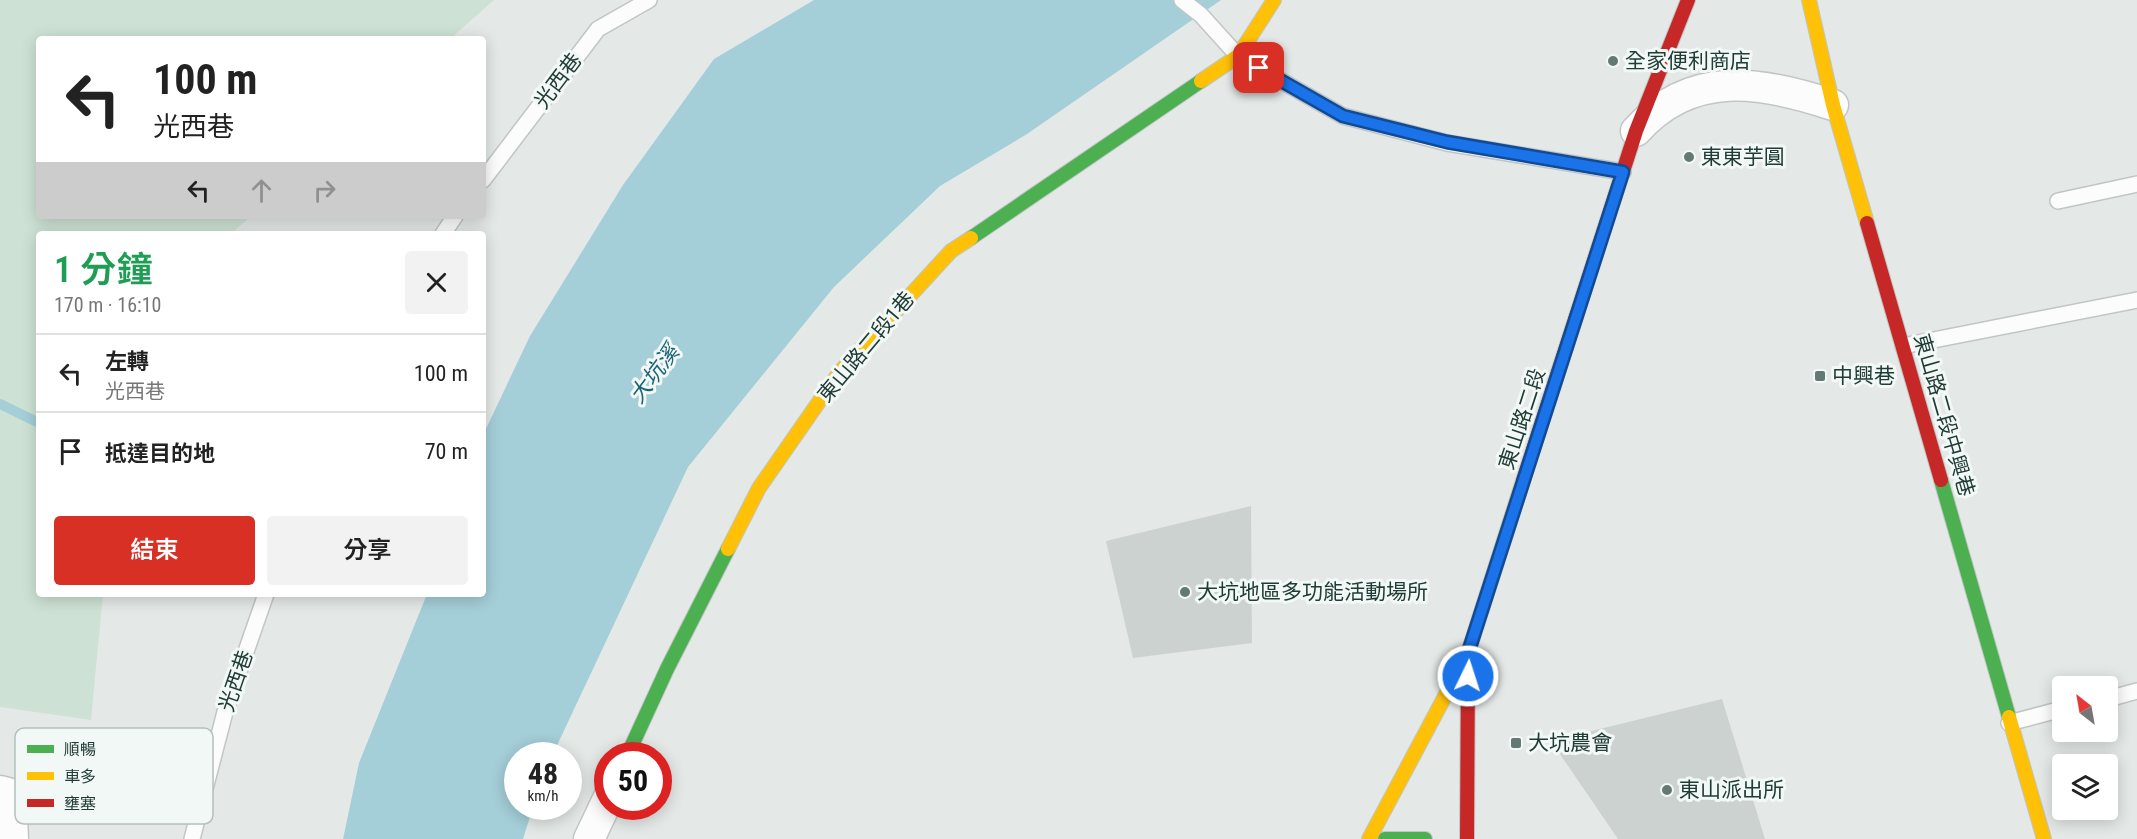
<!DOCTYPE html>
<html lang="zh-TW">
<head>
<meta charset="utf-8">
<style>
  :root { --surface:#fff; --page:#f2f2f2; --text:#222; --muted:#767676; --line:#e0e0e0; --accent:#d93025 }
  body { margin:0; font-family:"Roboto Condensed","Noto Sans TC",sans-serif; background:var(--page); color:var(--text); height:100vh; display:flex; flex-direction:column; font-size:22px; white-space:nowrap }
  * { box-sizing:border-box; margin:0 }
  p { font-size:20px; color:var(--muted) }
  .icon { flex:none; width:33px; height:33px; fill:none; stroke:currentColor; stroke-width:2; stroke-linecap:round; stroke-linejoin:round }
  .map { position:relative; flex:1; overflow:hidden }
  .side { position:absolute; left:36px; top:231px; width:450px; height:366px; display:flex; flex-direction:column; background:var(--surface); border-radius:6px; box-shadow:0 3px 15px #0003 }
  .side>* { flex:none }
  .top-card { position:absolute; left:36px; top:36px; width:450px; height:183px; border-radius:6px; box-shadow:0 3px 15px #0003; background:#fff; color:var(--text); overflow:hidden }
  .needle { width:39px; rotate:329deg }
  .buttons { position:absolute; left:2052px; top:676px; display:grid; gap:12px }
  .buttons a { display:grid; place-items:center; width:66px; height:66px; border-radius:6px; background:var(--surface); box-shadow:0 3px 15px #0003; font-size:30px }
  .speed { position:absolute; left:504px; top:742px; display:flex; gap:12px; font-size:30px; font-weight:700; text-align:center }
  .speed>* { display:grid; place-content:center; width:78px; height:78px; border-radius:50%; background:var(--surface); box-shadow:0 3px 15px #0003; line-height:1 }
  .speed small { font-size:15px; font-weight:400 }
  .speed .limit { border:9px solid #d22; background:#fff; color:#111 }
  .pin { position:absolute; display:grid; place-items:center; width:51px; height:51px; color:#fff; margin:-26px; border-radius:12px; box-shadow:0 3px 9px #0006 }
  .me { position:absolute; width:66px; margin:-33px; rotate:4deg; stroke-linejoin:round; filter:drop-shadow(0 0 4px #0008) }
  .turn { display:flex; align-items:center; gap:21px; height:126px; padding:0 18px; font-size:27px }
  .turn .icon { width:78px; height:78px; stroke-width:2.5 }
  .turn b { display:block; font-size:42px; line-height:51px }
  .lanes { display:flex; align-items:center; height:57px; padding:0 18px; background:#0003; justify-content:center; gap:30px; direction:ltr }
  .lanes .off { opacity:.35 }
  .round { display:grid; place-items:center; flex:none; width:63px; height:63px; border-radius:6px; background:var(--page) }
  .overview { display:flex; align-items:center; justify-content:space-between; height:102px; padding:0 18px }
  h1 { font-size:36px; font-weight:600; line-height:45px; color:#1e9e55 }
  .action { display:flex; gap:12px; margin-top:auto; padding:12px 18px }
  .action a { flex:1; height:69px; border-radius:6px; background:var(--accent); color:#fff; font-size:24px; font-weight:600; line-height:69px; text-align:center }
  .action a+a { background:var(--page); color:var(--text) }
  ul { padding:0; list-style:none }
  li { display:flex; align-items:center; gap:18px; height:78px; padding:0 18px; border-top:2px solid var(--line) }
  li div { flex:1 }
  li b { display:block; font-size:22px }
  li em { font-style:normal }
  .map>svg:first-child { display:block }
  .green { fill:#cde2d4 }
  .water { fill:#a4ced8 }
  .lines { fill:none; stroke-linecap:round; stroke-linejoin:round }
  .stream { stroke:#a4ced8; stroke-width:10 }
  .building { fill:#ccd2d0 }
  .lane-casing { stroke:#c1c6c4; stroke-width:18 }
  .street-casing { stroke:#c1c6c4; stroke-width:33 }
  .fast-casing { stroke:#bfc6c4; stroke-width:16 }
  .slow-casing { stroke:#bfc6c4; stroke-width:16 }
  .jam-casing { stroke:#bfc6c4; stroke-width:16 }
  .lane { stroke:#fbfcfb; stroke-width:15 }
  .street { stroke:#fbfcfb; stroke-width:30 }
  .fast { stroke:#4caf50; stroke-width:14 }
  .slow { stroke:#ffc107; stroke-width:14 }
  .jam { stroke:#c62828; stroke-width:14 }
  .route-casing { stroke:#114b97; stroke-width:15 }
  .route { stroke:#1a73e8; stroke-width:10 }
  .poi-dot { fill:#657974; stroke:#f2f8f5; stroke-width:2 }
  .labels { text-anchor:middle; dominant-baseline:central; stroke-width:6; stroke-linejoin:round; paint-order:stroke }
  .poi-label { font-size:21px; fill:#213c36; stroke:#f2f8f5; text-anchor:start }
  .street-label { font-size:21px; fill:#213c36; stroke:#f2f8f5 }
  .water-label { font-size:22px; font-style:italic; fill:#1b6579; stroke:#f2f8f5 }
  .key { fill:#f2f8f5; stroke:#b3c0bc; stroke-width:1.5 }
  .key-label { font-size:16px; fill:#213c36 }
</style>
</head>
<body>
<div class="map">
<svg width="2137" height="839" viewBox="0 0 2137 839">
  <rect width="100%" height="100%" fill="#e4e9e7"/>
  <path class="green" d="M0 0H494L450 39H39V216H251L231 234H39V594H103L91 720 0 707Z"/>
  <path class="water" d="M814 0H1221L1027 134 940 186 834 287 688 467 552 756H518V807H533L523 839H343L359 763 427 594H483V435L530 336 623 185 714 59Z"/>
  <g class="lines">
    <path class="stream" d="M0 404 39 423"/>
  </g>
  <path class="building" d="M1251 506 1252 643 1133 658 1106 541Z
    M1722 699 1765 839H1618L1551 741Z"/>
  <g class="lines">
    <defs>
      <path id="lane" d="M1182 0 1201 15 1238 56 1343 116 1447 143 1623 172
        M483 180 598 29 649 0
        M2058 201 2137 184
        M443 234 455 216
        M1903 346 2137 300
        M2108 699 2137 691
        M2009 723 2062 709
        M192 839 225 712 266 594"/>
      <path id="street" d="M1636 131C1691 69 1761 81 1833 105
        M0 791 11 794 13 839
        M589 839 608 799"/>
      <path id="fast" d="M971 238 1201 81
        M1941 480 2009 717
        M627 756 667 669 728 549
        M1385 839H1425"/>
      <path id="slow" d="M1809 0 1833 105 1867 223
        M1201 81 1238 56 1274 0
        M728 549 759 488 839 373 951 251 971 238
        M2009 717 2044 839
        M1369 839 1468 653 1523 481"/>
      <path id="jam" d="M1867 223 1941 480
        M1523 481 1636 131 1688 0
        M1467 839 1468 658"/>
    </defs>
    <use href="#lane" class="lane-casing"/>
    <use href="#street" class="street-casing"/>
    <use href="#fast" class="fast-casing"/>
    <use href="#slow" class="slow-casing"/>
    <use href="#jam" class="jam-casing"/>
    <use href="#lane" class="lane"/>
    <use href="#street" class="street"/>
    <use href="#fast" class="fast"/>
    <use href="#slow" class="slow"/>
    <use href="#jam" class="jam"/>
  </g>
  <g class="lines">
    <defs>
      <path id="route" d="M1259 68 1343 116 1447 142 1623 172 1468 653V676"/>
    </defs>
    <use href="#route" class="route-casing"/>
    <use href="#route" class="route"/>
  </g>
  <g class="poi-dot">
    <circle cx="1613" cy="61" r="6"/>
    <circle cx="1689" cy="157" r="6"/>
    <rect x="1814" y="370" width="12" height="12" rx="3"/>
    <circle cx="1185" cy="592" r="6"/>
    <rect x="1510" y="737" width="12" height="12" rx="3"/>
    <circle cx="1667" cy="790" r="6"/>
  </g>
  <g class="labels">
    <g class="poi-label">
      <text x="1625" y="61">全家便利商店</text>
      <text x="1701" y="157">東東芋圓</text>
      <text x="1832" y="376">中興巷</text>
      <text x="1197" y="592">大坑地區多功能活動場所</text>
      <text x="1528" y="743">大坑農會</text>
      <text x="1679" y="790">東山派出所</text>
    </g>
    <g class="street-label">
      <text transform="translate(558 81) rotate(-53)">光西巷</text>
      <text transform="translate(866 347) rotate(-50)">東山路二段1巷</text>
      <text transform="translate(1944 415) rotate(74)">東山路二段中興巷</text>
      <text transform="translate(1522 419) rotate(-72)">東山路二段</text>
      <text transform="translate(236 681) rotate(-71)">光西巷</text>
    </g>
    <g class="water-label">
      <text transform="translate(654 374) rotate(-53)">大坑溪</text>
    </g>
  </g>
  <rect x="15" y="728" width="198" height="96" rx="9" class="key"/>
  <rect x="27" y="745" width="27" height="8" fill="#4caf50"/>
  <rect x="27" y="772" width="27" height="8" fill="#ffc107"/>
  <rect x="27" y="799" width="27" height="8" fill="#c62828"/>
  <g class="key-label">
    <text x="64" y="755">順暢</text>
    <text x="64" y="782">車多</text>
    <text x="64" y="809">壅塞</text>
  </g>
</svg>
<div class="buttons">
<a><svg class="needle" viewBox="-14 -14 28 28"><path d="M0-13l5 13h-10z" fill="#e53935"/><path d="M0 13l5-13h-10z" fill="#767676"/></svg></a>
<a><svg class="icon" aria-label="layers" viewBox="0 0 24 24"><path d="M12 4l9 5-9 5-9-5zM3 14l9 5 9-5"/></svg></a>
</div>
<div class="speed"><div>48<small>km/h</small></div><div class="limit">50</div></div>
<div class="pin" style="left:1259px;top:68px;background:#d93025"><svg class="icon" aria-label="arrive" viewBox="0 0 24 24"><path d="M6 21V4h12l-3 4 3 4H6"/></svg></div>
<svg class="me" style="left:1468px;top:676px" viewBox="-20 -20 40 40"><circle r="17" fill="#1a73e8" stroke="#fff" stroke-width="3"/><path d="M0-11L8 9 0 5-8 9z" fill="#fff"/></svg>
<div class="top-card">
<div class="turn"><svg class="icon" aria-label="left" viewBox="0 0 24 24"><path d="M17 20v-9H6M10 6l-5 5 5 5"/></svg><div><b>100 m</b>光西巷</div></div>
<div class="lanes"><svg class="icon" aria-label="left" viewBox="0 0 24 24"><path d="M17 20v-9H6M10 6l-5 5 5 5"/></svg><svg class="icon off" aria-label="ahead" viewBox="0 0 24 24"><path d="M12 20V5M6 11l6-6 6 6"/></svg><svg class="icon off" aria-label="right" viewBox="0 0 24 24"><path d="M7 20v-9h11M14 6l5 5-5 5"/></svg></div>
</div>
<section class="side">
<div class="overview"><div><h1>1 分鐘</h1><p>170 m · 16:10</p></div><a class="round"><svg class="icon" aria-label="close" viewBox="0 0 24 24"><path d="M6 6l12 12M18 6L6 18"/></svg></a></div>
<ul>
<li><svg class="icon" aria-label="left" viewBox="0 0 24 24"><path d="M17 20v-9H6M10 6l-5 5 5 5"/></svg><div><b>左轉</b><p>光西巷</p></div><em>100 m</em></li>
<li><svg class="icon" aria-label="arrive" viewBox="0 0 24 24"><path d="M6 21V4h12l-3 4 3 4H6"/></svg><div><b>抵達目的地</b></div><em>70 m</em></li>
</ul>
<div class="action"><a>結束</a><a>分享</a></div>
</section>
</div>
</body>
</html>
